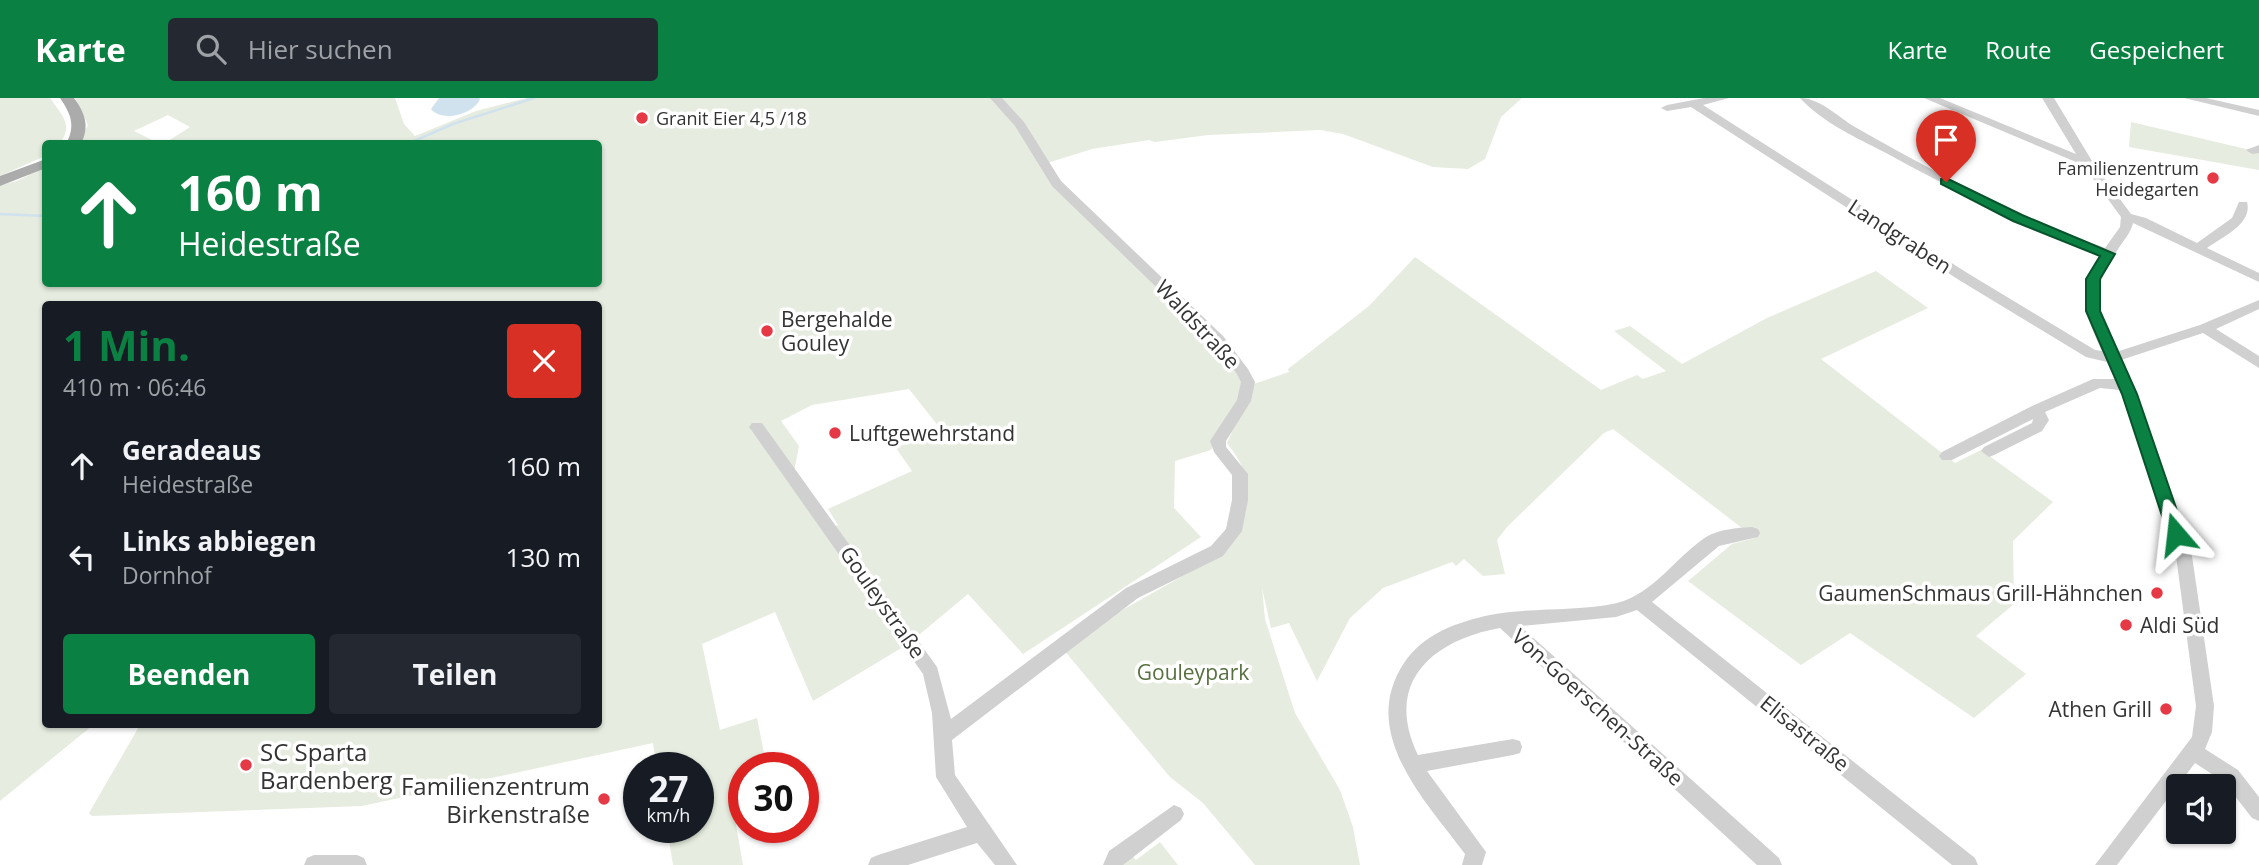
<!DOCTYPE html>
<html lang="de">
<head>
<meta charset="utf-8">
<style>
  :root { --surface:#171b24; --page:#242831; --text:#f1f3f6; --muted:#9ea1a6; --accent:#0b8043 }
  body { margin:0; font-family:"Open Sans",sans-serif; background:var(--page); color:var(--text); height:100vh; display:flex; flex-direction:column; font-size:26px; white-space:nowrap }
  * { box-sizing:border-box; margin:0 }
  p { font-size:23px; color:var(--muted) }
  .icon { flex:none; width:38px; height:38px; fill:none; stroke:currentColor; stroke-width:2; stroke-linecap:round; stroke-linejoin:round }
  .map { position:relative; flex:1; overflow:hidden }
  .drawer { position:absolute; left:42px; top:203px; width:560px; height:427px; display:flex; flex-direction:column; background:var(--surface); border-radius:7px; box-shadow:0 2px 5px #0004 }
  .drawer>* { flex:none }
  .top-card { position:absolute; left:42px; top:42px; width:560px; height:147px; border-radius:7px; box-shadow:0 2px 5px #0004; background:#0b8043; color:#fff; overflow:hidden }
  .fabs { position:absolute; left:2166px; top:676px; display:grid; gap:14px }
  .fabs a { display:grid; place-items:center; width:70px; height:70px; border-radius:7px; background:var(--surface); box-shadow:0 2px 5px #0004; font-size:35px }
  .speed { position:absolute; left:623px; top:654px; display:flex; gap:14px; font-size:35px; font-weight:700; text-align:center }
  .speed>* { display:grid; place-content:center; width:91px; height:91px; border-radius:50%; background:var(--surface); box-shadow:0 2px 5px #0004; line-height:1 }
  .speed small { font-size:18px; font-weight:400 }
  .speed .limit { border:10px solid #d22; background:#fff; color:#111 }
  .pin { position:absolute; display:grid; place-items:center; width:60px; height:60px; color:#fff; margin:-72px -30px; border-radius:50% 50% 50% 0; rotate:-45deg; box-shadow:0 0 7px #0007 }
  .pin .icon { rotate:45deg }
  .me { position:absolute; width:77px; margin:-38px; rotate:343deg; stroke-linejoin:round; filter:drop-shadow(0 0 5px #0008) }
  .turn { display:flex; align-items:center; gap:24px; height:147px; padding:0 21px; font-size:32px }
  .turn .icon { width:91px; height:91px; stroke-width:2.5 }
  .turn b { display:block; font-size:49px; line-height:60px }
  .round { display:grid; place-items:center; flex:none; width:74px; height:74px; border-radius:7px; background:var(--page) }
  .summary { display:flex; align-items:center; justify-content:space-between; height:119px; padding:0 21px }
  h1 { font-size:42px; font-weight:700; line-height:52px; color:var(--accent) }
  .button { display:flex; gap:14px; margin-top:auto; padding:14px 21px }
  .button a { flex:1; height:80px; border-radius:7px; background:var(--accent); color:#fff; font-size:28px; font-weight:700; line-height:80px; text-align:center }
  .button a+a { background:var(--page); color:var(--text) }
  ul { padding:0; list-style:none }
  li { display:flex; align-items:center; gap:21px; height:91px; padding:0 21px }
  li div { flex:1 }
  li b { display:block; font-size:26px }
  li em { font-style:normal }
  header { display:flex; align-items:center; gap:42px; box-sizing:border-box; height:98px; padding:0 35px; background:var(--accent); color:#fff }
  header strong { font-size:33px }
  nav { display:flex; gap:38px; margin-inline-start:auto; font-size:24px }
  .search { width:490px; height:63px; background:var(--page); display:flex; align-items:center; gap:18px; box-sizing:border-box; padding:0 24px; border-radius:7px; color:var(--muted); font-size:26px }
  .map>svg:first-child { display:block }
  .green { fill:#e6ecdf; fill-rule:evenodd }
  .water { fill:#cfe2ee }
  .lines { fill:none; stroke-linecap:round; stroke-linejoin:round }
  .stream { stroke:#cfe2ee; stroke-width:2.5 }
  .minor { fill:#d0d0d0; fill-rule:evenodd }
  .major { fill:#ababab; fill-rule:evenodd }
  .route { fill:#0b8043; stroke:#07532c; stroke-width:2 }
  .poi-dot { fill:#e63946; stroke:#fff; stroke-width:2.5 }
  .labels { text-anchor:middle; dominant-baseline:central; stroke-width:7; stroke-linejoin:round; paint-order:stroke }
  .far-poi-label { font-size:18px; fill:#333; stroke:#fff; text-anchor:start }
  .street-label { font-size:21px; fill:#333; stroke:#fff }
  .poi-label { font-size:21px; fill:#333; stroke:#fff; text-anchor:start }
  .park-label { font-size:21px; fill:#56703f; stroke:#fff }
  .near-poi-label { font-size:24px; fill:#333; stroke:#fff; text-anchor:start }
</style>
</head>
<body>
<header>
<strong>Karte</strong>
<div class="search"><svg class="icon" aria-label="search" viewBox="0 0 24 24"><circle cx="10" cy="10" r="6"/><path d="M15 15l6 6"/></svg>Hier suchen</div>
<nav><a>Karte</a><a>Route</a><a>Gespeichert</a></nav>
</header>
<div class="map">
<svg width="2259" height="767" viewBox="0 0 2259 767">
  <rect width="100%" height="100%" fill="#fff"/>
  <path class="green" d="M0 0H50C61 16 74 27 60 45L46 46 45 58 0 78Z
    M75 0H395L404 26 415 38 476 13 527 0H1522L1501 19 1485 61 1468 71 1433 69 1343 36 1320 32 1208 37 1155 44 1149 42 1092 51 1041 67 1227 256C1232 265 1241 277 1243 286 1245 303 1220 334 1211 352L1175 363 1174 410 1201 439 1023 556 968 496 908 546 813 603 775 514 702 546 720 632 757 620 767 670H744V706L733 710 743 767H673L667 730H698V670H657L653 645 362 708 92 718 89 715 140 627 598 626V206H46V626L93 627 0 703V87L17 83 45 69 46 186H598V46L165 45 190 29 168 17 134 33 158 45H79L88 27ZM909 291 939 329 896 350 912 373 828 411 838 427 825 433 794 374 799 348 781 323 812 307Z
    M2131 24 2259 54V72L2129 49Z
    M1415 159 1601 292 1637 277 1643 281 1666 273 1614 233 1630 228 1682 266 1767 220 1876 173 1928 210 1821 261 1955 365 1981 352 2053 404 2013 443 2014 506 1976 538 2026 576 1974 620 1850 535 1801 567 1688 483 1732 446 1755 440 1613 331 1604 335 1507 429 1497 442 1505 476 1483 478 1464 461 1456 468 1452 464 1383 490 1350 520 1317 583 1289 525 1271 530 1262 490 1265 521 1295 615 1340 692 1353 729 1360 767H1255L1203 705 1170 679 1063 551 1110 519 1227 453C1244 431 1253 401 1244 374 1241 364 1233 353 1227 345L1254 286 1289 274 1288 271 1369 208Z
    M1160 744 1178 767H1122L1130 755 1136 762Z"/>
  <path class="water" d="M439 0H479L480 1C474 16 442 25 431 11Z"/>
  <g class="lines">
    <path class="stream" d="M407 46 453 26 534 0
      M0 116 46 118"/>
    <path class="minor" d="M990 0H1002L1024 24 1061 83 1223 238 1248 271 1255 284 1251 303 1226 343V349L1248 376V402L1242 433 1223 458 1138 500 952 642 955 677 1017 767H995L977 745 908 767H868L871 760 878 757 967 729 936 679 932 615 923 576 752 333 749 329 752 325H762L937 569 951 621 1126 490 1211 448 1226 431 1232 402V377L1214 354 1210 343 1237 302 1241 284 1237 276 1213 244 1052 88 1015 28Z
      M1704 0H1729L1703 7 1969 176 2095 252 2102 253C2085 217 2076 193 2100 158 2026 129 1956 93 1886 55 1857 40 1823 25 1800 0 1820 0 1838 19 1855 29 1936 75 2018 118 2105 150L2120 129 2121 119 2083 67 1924 0H1940L2076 56 2042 0H2054L2092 63 2131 116 2146 120 2197 145 2232 120 2239 104H2247C2253 126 2222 139 2207 150L2259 175V184L2133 125C2131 135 2122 144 2117 153 2089 195 2096 209 2116 254L2200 227 2259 202V211L2216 231 2259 258V270L2203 235 2121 262 2133 287 2192 458 2214 608 2212 634 2205 651 2238 672 2259 699V723L2252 720 2224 684 2195 665 2117 767H2095L2192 639 2196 608 2176 458 2120 292 2100 290 2045 314 2049 322 2042 333 1994 357 1989 359 1981 353 1984 349 2032 325 2033 321 1952 362H1942L1939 358 1942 354 2032 308 2093 281H2115L2107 264 2086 259 1959 182 1691 9 1667 13 1661 10 1667 7Z
      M2184 0H2206L2259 12V18Z
      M2259 47V55L2252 56 2246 52Z
      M1752 429 1758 431 1760 435 1758 439 1719 448 1652 504 1975 760 1978 767H1952L1637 512 1616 519 1520 528 1779 760 1782 767H1757L1500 530C1432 542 1383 585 1418 657L1513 641 1520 643 1522 649 1520 655 1513 657 1427 673 1486 754 1482 767H1462L1465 756C1425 702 1358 635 1404 565 1423 536 1457 524 1490 517 1531 509 1576 514 1617 505 1653 496 1676 459 1706 439 1720 431 1736 430 1752 429Z
      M1174 707 1181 710 1184 716 1181 722 1123 767H1103L1109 753Z
      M314 757H357L364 760 367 767H304L307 760Z"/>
    <path class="major" d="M60 0H74C85 15 90 28 81 46H66C76 28 71 16 60 0Z
      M46 61V70L0 88V78Z"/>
  </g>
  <path class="route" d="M1946 80 2022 117 2115 156 2100 181V213L2137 296 2185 436 2182 440H2170L2168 436 2122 296 2086 213V181L2100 158 2013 123 1941 86V81Z"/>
  <g class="poi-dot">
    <circle cx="642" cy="20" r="7"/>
    <circle cx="2213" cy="80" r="7"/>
    <circle cx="767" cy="233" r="7"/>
    <circle cx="835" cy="335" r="7"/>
    <circle cx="2157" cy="495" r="7"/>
    <circle cx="2126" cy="527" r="7"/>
    <circle cx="2166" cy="611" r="7"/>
    <circle cx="246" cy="667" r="7"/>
    <circle cx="604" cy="701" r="7"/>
  </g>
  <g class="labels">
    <g class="far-poi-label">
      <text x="656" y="20">Granit Eier 4,5 /18</text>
      <text x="2199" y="70" text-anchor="end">Familienzentrum<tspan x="2199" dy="21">Heidegarten</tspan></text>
    </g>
    <g class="street-label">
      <text transform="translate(1900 138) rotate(33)">Landgraben</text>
      <text transform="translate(1198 226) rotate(47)">Waldstraße</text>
      <text transform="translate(883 504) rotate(55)">Gouleystraße</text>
      <text transform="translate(1598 609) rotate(42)">Von-Goerschen-Straße</text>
      <text transform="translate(1805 635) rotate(39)">Elisastraße</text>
    </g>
    <g class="poi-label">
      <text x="781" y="221">Bergehalde<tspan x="781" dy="24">Gouley</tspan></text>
      <text x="849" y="335">Luftgewehrstand</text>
      <text x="2143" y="495" text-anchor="end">GaumenSchmaus Grill-Hähnchen</text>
      <text x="2140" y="527">Aldi Süd</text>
      <text x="2152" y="611" text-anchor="end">Athen Grill</text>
    </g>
    <g class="park-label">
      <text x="1193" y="574">Gouleypark</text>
    </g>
    <g class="near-poi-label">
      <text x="260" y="653">SC Sparta<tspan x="260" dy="28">Bardenberg</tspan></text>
      <text x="590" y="687" text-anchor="end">Familienzentrum<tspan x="590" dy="28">Birkenstraße</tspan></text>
    </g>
  </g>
</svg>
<div class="fabs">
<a><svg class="icon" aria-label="sound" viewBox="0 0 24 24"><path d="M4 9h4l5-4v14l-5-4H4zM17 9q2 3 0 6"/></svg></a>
</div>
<div class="speed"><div>27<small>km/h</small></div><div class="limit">30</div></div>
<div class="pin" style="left:1946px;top:84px;background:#d93025"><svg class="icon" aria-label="arrive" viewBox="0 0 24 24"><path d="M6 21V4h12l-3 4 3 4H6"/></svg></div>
<svg class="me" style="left:2176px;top:436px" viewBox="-20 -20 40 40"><path d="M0-17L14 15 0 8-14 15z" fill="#0b8043" stroke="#fff" stroke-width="4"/></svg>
<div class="top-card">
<div class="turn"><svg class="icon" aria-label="ahead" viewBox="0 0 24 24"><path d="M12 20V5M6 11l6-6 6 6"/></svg><div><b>160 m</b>Heidestraße</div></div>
</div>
<section class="drawer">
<div class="summary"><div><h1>1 Min.</h1><p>410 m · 06:46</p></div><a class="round" style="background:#d93025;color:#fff"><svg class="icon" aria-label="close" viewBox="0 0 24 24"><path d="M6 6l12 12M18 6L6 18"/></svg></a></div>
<ul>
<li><svg class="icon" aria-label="ahead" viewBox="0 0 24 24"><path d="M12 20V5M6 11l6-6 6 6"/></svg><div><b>Geradeaus</b><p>Heidestraße</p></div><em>160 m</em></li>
<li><svg class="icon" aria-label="left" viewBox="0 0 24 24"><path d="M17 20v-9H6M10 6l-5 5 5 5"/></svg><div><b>Links abbiegen</b><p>Dornhof</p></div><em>130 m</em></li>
</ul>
<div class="button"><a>Beenden</a><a>Teilen</a></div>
</section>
</div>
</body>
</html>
